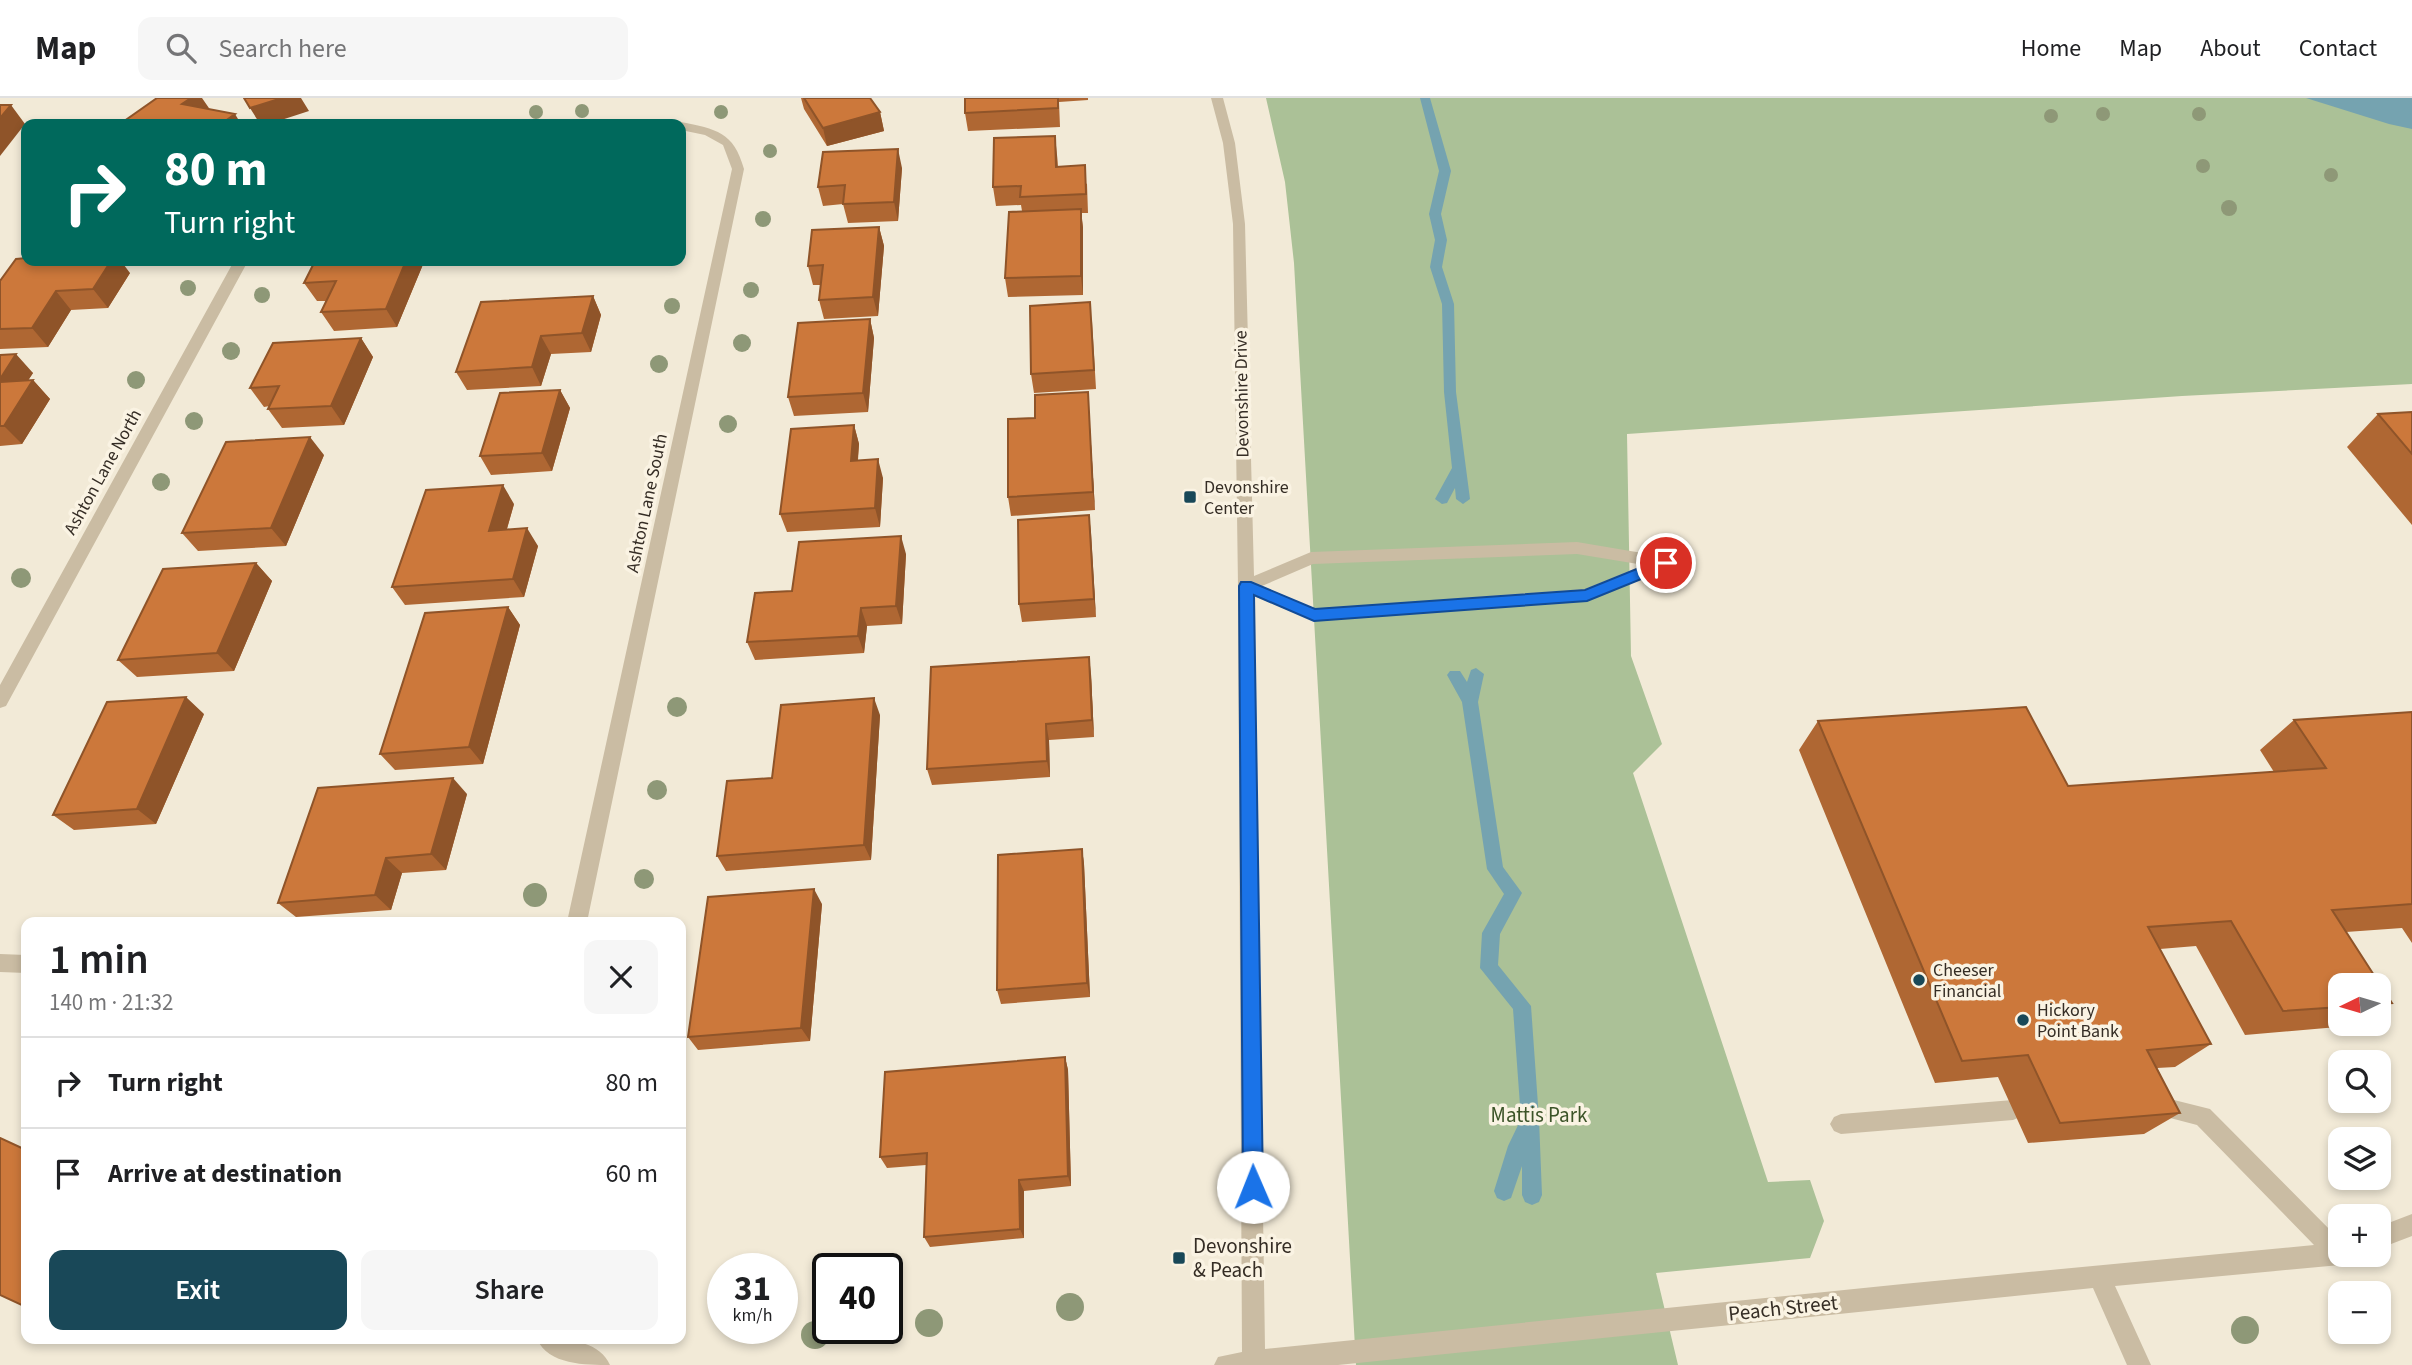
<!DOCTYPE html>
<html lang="en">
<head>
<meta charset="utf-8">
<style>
  :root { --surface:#fff; --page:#f6f6f6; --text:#202124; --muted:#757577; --line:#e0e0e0; --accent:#194858 }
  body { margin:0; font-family:"Source Sans 3",sans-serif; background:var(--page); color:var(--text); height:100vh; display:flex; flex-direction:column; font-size:26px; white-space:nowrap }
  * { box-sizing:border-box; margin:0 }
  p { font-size:23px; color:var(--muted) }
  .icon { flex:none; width:38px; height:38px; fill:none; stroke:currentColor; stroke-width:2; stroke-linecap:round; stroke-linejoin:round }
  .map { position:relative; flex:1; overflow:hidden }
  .side { position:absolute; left:21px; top:819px; width:665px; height:427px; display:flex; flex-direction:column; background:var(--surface); border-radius:14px; box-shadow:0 4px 10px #0003 }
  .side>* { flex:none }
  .top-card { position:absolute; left:21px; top:21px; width:665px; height:147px; border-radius:14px; box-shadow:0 4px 10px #0003; background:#00695c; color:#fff; overflow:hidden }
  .needle { width:46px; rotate:265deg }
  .tools { position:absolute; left:2328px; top:875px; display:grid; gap:14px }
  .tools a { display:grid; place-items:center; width:63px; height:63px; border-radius:14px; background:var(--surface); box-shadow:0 4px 10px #0003; font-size:35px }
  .speed { position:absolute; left:707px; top:1155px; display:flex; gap:14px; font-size:35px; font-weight:700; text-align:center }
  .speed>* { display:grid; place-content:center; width:91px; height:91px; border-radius:50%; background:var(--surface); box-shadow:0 4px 10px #0003; line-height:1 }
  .speed small { font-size:18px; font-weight:400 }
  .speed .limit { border:4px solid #111; border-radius:10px; background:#fff; color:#111 }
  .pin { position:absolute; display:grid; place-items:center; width:60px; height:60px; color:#fff; margin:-30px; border:4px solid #fff; border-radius:50%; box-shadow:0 2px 7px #0007 }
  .me { position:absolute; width:77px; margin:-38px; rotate:359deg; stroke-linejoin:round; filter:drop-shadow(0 0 5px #0008) }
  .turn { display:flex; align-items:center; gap:24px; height:147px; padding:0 28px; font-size:32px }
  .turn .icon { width:91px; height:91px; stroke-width:2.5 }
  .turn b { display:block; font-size:49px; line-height:60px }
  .round { display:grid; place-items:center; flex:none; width:74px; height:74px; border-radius:14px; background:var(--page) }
  .overview { display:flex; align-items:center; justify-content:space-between; height:119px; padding:0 28px }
  h1 { font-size:42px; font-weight:600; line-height:52px }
  .primary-button { display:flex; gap:14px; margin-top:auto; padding:14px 28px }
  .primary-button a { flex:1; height:80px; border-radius:14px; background:var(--accent); color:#fff; font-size:28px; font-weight:600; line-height:80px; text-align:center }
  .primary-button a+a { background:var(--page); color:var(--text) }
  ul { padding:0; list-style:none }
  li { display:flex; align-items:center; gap:21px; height:91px; padding:0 28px; border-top:2px solid var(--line) }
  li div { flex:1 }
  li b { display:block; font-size:26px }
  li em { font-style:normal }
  header { display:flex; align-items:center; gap:42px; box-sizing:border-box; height:98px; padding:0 35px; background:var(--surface); border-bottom:2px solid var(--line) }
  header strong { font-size:33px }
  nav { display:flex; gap:38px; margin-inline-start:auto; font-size:24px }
  .search { width:490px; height:63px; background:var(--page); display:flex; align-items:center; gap:18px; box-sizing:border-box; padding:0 24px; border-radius:14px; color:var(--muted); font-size:26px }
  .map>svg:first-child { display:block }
  .green { fill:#abc197 }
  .water { fill:#75a3b0 }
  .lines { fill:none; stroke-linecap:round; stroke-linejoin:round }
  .stream { fill:#75a3b0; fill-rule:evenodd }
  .minor { fill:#cabca3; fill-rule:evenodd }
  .tree { fill:#8e9877 }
  .wall { fill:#af6733 }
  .shaded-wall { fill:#8f5429 }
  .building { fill:#cc783b; stroke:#8f5429; stroke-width:2 }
  .route { fill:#1a73e8; stroke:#114b97; stroke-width:2 }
  .poi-dot { fill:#194858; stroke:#faf3e3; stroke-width:2.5 }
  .labels { text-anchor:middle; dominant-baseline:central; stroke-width:7; stroke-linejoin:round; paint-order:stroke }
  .street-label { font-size:18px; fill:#352d25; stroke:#faf3e3 }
  .poi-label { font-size:18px; fill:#352d25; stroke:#faf3e3; text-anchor:start }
  .near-park-label { font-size:21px; fill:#3c5428; stroke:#faf3e3 }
  .near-poi-label { font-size:21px; fill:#352d25; stroke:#faf3e3; text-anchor:start }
  .near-street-label { font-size:21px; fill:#352d25; stroke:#faf3e3 }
</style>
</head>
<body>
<header>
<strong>Map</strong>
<div class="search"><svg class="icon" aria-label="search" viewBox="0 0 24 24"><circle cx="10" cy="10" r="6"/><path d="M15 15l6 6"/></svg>Search here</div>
<nav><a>Home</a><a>Map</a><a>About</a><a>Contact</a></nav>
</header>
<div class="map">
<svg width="2412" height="1267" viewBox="0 0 2412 1267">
  <rect width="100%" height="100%" fill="#f2ead7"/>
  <path class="green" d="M1266 0H2412V286L2182 298 1627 336 1631 558 1662 646 1633 675 1768 1084 1810 1082 1824 1123 1810 1160 1656 1175 1678 1267H1356L1294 165 1285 84Z"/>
  <path class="water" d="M2306 0H2412V31L2389 26Z"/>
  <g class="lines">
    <path class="stream" d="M1420 0H1430L1451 73 1441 116 1447 142 1442 169 1454 206 1456 294 1470 401 1463 406 1456 401 1455 390 1447 405 1442 406 1435 401 1452 370 1444 294 1442 206 1430 169 1435 142 1429 116 1439 73Z
      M1476 570 1484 576 1478 604 1503 769 1522 795 1500 836 1498 867 1531 908 1539 1021 1542 1097 1539 1104 1532 1107 1525 1104 1522 1097V1068L1511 1100 1504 1103 1497 1100 1494 1093 1508 1048 1521 1021 1513 911 1480 870 1482 835 1504 796 1487 771 1462 604 1447 577 1450 573H1460L1467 584 1471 572Z"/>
    <path class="minor" d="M1211 0H1223L1235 45 1245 126 1254 478 1311 454 1577 444 1666 459 1674 465 1672 469 1587 503 1314 523 1254 498 1265 1251 1903 1186 2314 1147 2197 1027 2151 1015 2148 1008 2151 1001 2158 998 2210 1011 2340 1142V1157H2351L2348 1164 2340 1167 2115 1188 2151 1267H2127L2093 1190 1338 1267H1214L1218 1259 1242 1254 1238 488 1233 126 1223 45ZM1577 456 1644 467 1585 491 1315 511 1262 488 1313 466Z
      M681 24C716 31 734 34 744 71L587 824H567L732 71 723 47 705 37 681 32V26H676Z
      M234 163H248L6 608 0 610V587Z
      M0 856 26 857V875L0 874Z
      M2013 1002 2020 1005 2023 1012 2020 1019 2013 1022 1841 1036 1834 1033 1830 1026 1834 1019 1841 1016Z
      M2412 1116V1138L2378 1151V1129Z
      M537 1241C561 1240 599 1241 610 1267 586 1267 548 1267 537 1241Z"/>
  </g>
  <g class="tree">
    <circle cx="582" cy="13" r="7"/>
    <circle cx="536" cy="14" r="7"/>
    <circle cx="721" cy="14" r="7"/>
    <circle cx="2103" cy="16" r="7"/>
    <circle cx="2199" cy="16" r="7"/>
    <circle cx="2051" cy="18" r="7"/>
    <circle cx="770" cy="53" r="7"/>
    <circle cx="2203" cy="68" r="7"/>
    <circle cx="2331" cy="77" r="7"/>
    <circle cx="2229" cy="110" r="8"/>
    <circle cx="763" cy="121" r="8"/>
    <circle cx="188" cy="190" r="8"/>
    <circle cx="751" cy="192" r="8"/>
    <circle cx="262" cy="197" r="8"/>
    <circle cx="672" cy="208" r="8"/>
    <circle cx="742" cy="245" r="9"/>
    <circle cx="231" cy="253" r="9"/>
    <circle cx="659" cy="266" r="9"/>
    <circle cx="136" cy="282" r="9"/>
    <circle cx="194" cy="323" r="9"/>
    <circle cx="728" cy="326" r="9"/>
    <circle cx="161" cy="384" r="9"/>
    <circle cx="21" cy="480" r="10"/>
    <circle cx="677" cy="609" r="10"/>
    <circle cx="657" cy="692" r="10"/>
    <circle cx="644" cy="781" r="10"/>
    <circle cx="535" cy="797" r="12"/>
    <circle cx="1070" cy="1209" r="14"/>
    <circle cx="929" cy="1225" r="14"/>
    <circle cx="2245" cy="1232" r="14"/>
    <circle cx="815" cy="1237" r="14"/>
  </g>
  <path class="wall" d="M801 0H870L880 14 884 33 827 48 804 11Z
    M965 0H1088V2L1059 4 1060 29 968 33 965 15Z
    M1057 57 1058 69 1087 86 1088 115H1081L1083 130V197L1008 199 1005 180 1022 113 1021 107 996 108 993 89Z
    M902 70 898 123 848 125 843 106 823 108 818 89Z
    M879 129 884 148 878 218 824 221 819 202 821 187H813L808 168Z
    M523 163H598V165L525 168Z
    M424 164 397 229 334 233 321 214 326 203H317L304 185Z
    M130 175 108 210 71 212 48 249 0 251V183Z
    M593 198 601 217 591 254 551 256 541 288 467 292 456 274Z
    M870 221 874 240 868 314 794 318 788 299Z
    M1092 223 1096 291 1034 295 1031 276Z
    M361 240 373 259 344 327 282 330 268 311 270 308 264 309 250 290Z
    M0 257 33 275 28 282H33L50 301 22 346 0 348Z
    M560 292 570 310 552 373 491 377 480 358Z
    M1089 313 1095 412 1011 418 1008 399 1035 320Z
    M2412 314V427L2347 349 2378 316Z
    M854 327 859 346 858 362 883 380 880 429 787 434 780 416Z
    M324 357 286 448 198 453 182 435Z
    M514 406 507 431 538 448 524 499 405 507 392 489Z
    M1089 417 1096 519 1022 524 1019 506Z
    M906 456 902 526 867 528 864 555 755 562 747 544Z
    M256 465 272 483 234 573 137 579 118 562Z
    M508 509 520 527 483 666 395 672 380 656Z
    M1091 576 1094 639 1049 642 1050 679 932 687 927 671Z
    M2412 614V845L2402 830 2346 834 2392 905 2378 912V887H2340V926H2354L2349 928 2245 937 2196 848 2160 851 2211 946 2175 969 2157 970 2180 1015 2144 1036 2028 1045 1998 979 1935 985 1799 652 1818 623 2068 688 2274 674 2260 652 2294 622Z
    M204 616 156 726 74 732 53 717Z
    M880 617 871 762 726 773 717 758 772 680Z
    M467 696 446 772 402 775 391 812 296 819 278 805Z
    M1082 751 1084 766 1090 899 1001 906 997 892Z
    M822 806 810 943 698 952 688 939Z
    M1065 959 1068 972 1071 1088 1024 1093V1140L930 1149 924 1139 926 1067 887 1070 880 1059Z"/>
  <path class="shaded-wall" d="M191 0H202L211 13 182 6Z
    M281 0H301L309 13 269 26H260L250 10Z
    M11 7 25 26 0 58V20Z
    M880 14 884 33 827 48 823 30Z
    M235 16 241 26H221Z
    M1055 38 1057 57 1058 88 1056 69Z
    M898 51 902 70 898 123 894 104Z
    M1081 111 1083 130V197L1081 178Z
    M879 129 884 148 878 218 873 199Z
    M111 163H121L130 175 108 210 93 191Z
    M406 163H423L424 164 397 229 386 211Z
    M56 193 71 212 48 249 32 230Z
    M593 198 601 217 591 254 582 235Z
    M870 221 874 240 868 314 863 295Z
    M541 238 551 256 541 288 532 269Z
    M361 240 373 259 344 327 331 308Z
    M16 256 33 275 15 303 0 286V281Z
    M33 282 50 301 22 346 4 328Z
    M560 292 570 310 552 373 542 355Z
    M1088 294 1089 313 1095 412 1093 394Z
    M854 327 859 346 856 381 851 363Z
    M310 339 324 357 286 448 271 430Z
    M878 361 883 380 880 429 875 410Z
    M503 387 514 406 501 451 489 433Z
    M1089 417 1091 435 1096 519 1094 501Z
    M527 430 538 448 524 499 513 481Z
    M901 438 906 456 902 526 896 508Z
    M256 465 272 483 234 573 217 555Z
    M508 509 520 527 483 666 469 649Z
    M861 510 867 528 864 555 858 538Z
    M1089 559 1091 576 1094 639 1092 622Z
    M186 599 204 616 156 726 137 711Z
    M874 600 880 617 871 762 864 747Z
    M1046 626 1049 642 1050 679 1047 663Z
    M453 680 467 696 446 772 431 756Z
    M1082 751 1084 766 1090 899 1087 885Z
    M386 760 402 775 391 812 375 797Z
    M814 791 822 806 810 943 801 930Z
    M1065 959 1068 972 1071 1088 1068 1078Z
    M1019 1082 1024 1093V1140L1020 1131Z"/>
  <path class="building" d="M157 0H191L182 6 235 16 221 26H120Z
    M244 0H282L250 10Z
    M804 0H870L880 14 823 30Z
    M965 0H1058V10L965 15Z
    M0 7H11L0 20Z
    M1055 38 1056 69 1085 67 1086 96 1020 99 1021 88 993 89 994 40Z
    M898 51 894 104 843 106 845 87 818 89 823 54Z
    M1081 111V178L1005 180 1009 114Z
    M879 129 873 199 819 202 823 167 808 168 812 132Z
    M26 160V163H111L93 191 56 193 32 230 0 231V183L16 161Z
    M315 163H406L386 211 321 214 336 183 304 185Z
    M593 198 582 235 541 238 532 269 456 274 481 204Z
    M1090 204 1094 272 1031 276 1030 208Z
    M870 221 863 295 788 299 798 225Z
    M361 240 331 308 268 311 279 288 250 290 273 245Z
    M16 256 0 281V257Z
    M33 282 4 328H0V284Z
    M560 292 542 355 480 358 500 295Z
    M1088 294 1093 394 1008 399V321L1035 320V297Z
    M2412 314V356L2378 316Z
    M854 327 851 363 878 361 875 410 780 416 791 331Z
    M310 339 271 430 182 435 226 344Z
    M503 387 489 433 527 430 513 481 392 489 426 392Z
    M1089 417 1094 501 1019 506 1018 422Z
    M901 438 896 508 861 510 858 538 747 544 755 495 792 493 799 444Z
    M256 465 217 555 118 562 163 471Z
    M508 509 469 649 380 656 425 515Z
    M1089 559 1092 622 1046 626 1047 663 927 671 931 569Z
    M186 599 137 711 53 717 107 604Z
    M874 600 864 747 717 758 727 683 772 680 781 607Z
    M2026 609 2068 688 2326 670 2294 622 2412 614V806L2332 812 2392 905 2378 906V887H2340V909L2283 913 2231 823 2148 829 2211 946 2147 952 2180 1015 2060 1025 2028 957 1962 963 1818 623Z
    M453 680 431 756 386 760 375 797 278 805 318 690Z
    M1082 751 1087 885 997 892 998 757Z
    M814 791 801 930 688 939 708 799Z
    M1065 959 1068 1078 1019 1082 1020 1131 924 1139 927 1055 880 1059 885 974Z
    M0 1040 26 1052V1209L0 1197Z"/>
  <path class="route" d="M1666 459 1671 461 1673 465 1671 469 1587 503 1314 523 1254 497 1263 1089 1260 1096 1253 1099 1246 1096 1243 1089 1239 488 1241 484H1251L1315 511 1585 492Z"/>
  <g class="poi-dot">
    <rect x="1183" y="392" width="14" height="14" rx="3.5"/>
    <circle cx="1919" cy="882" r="7"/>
    <circle cx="2023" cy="922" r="7"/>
    <rect x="1172" y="1153" width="14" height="14" rx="3.5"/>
  </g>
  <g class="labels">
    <g class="street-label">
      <text transform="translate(1242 296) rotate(-91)">Devonshire Drive</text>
      <text transform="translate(103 374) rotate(-61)">Ashton Lane North</text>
      <text transform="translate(647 405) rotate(-78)">Ashton Lane South</text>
    </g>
    <g class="poi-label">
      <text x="1204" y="389">Devonshire<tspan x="1204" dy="21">Center</tspan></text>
      <text x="1933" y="872">Cheeser<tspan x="1933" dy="21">Financial</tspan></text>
      <text x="2037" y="912">Hickory<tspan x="2037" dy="21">Point Bank</tspan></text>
    </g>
    <g class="near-park-label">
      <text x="1539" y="1017">Mattis Park</text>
    </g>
    <g class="near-poi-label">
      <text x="1193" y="1148">Devonshire<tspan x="1193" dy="24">&amp; Peach</tspan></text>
    </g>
    <g class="near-street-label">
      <text transform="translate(1783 1210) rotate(-6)">Peach Street</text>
    </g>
  </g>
</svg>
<div class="tools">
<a><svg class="needle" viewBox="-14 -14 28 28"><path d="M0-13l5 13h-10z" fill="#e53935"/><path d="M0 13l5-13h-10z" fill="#757577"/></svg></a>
<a><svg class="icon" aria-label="search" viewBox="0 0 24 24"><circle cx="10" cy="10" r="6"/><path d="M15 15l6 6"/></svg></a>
<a><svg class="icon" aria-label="layers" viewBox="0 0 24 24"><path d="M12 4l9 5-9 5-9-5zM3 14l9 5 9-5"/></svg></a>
<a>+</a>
<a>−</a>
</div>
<div class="speed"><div>31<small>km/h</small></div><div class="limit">40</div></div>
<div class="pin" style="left:1666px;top:465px;background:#d93025"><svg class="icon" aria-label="arrive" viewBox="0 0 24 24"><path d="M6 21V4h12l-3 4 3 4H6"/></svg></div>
<svg class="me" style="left:1253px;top:1089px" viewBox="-20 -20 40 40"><circle r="19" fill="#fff"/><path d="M0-13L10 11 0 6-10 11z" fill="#1a73e8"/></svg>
<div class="top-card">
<div class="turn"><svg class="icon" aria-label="right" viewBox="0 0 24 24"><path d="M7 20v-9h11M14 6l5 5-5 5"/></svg><div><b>80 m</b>Turn right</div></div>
</div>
<section class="side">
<div class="overview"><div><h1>1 min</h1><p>140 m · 21:32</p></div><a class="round"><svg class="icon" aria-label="close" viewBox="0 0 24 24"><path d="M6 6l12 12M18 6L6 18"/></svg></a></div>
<ul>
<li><svg class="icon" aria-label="right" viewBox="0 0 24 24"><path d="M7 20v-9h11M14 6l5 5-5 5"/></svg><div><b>Turn right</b></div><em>80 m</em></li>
<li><svg class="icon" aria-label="arrive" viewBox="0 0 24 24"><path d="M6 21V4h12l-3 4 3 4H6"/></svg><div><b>Arrive at destination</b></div><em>60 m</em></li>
</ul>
<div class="primary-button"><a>Exit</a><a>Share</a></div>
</section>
</div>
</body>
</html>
